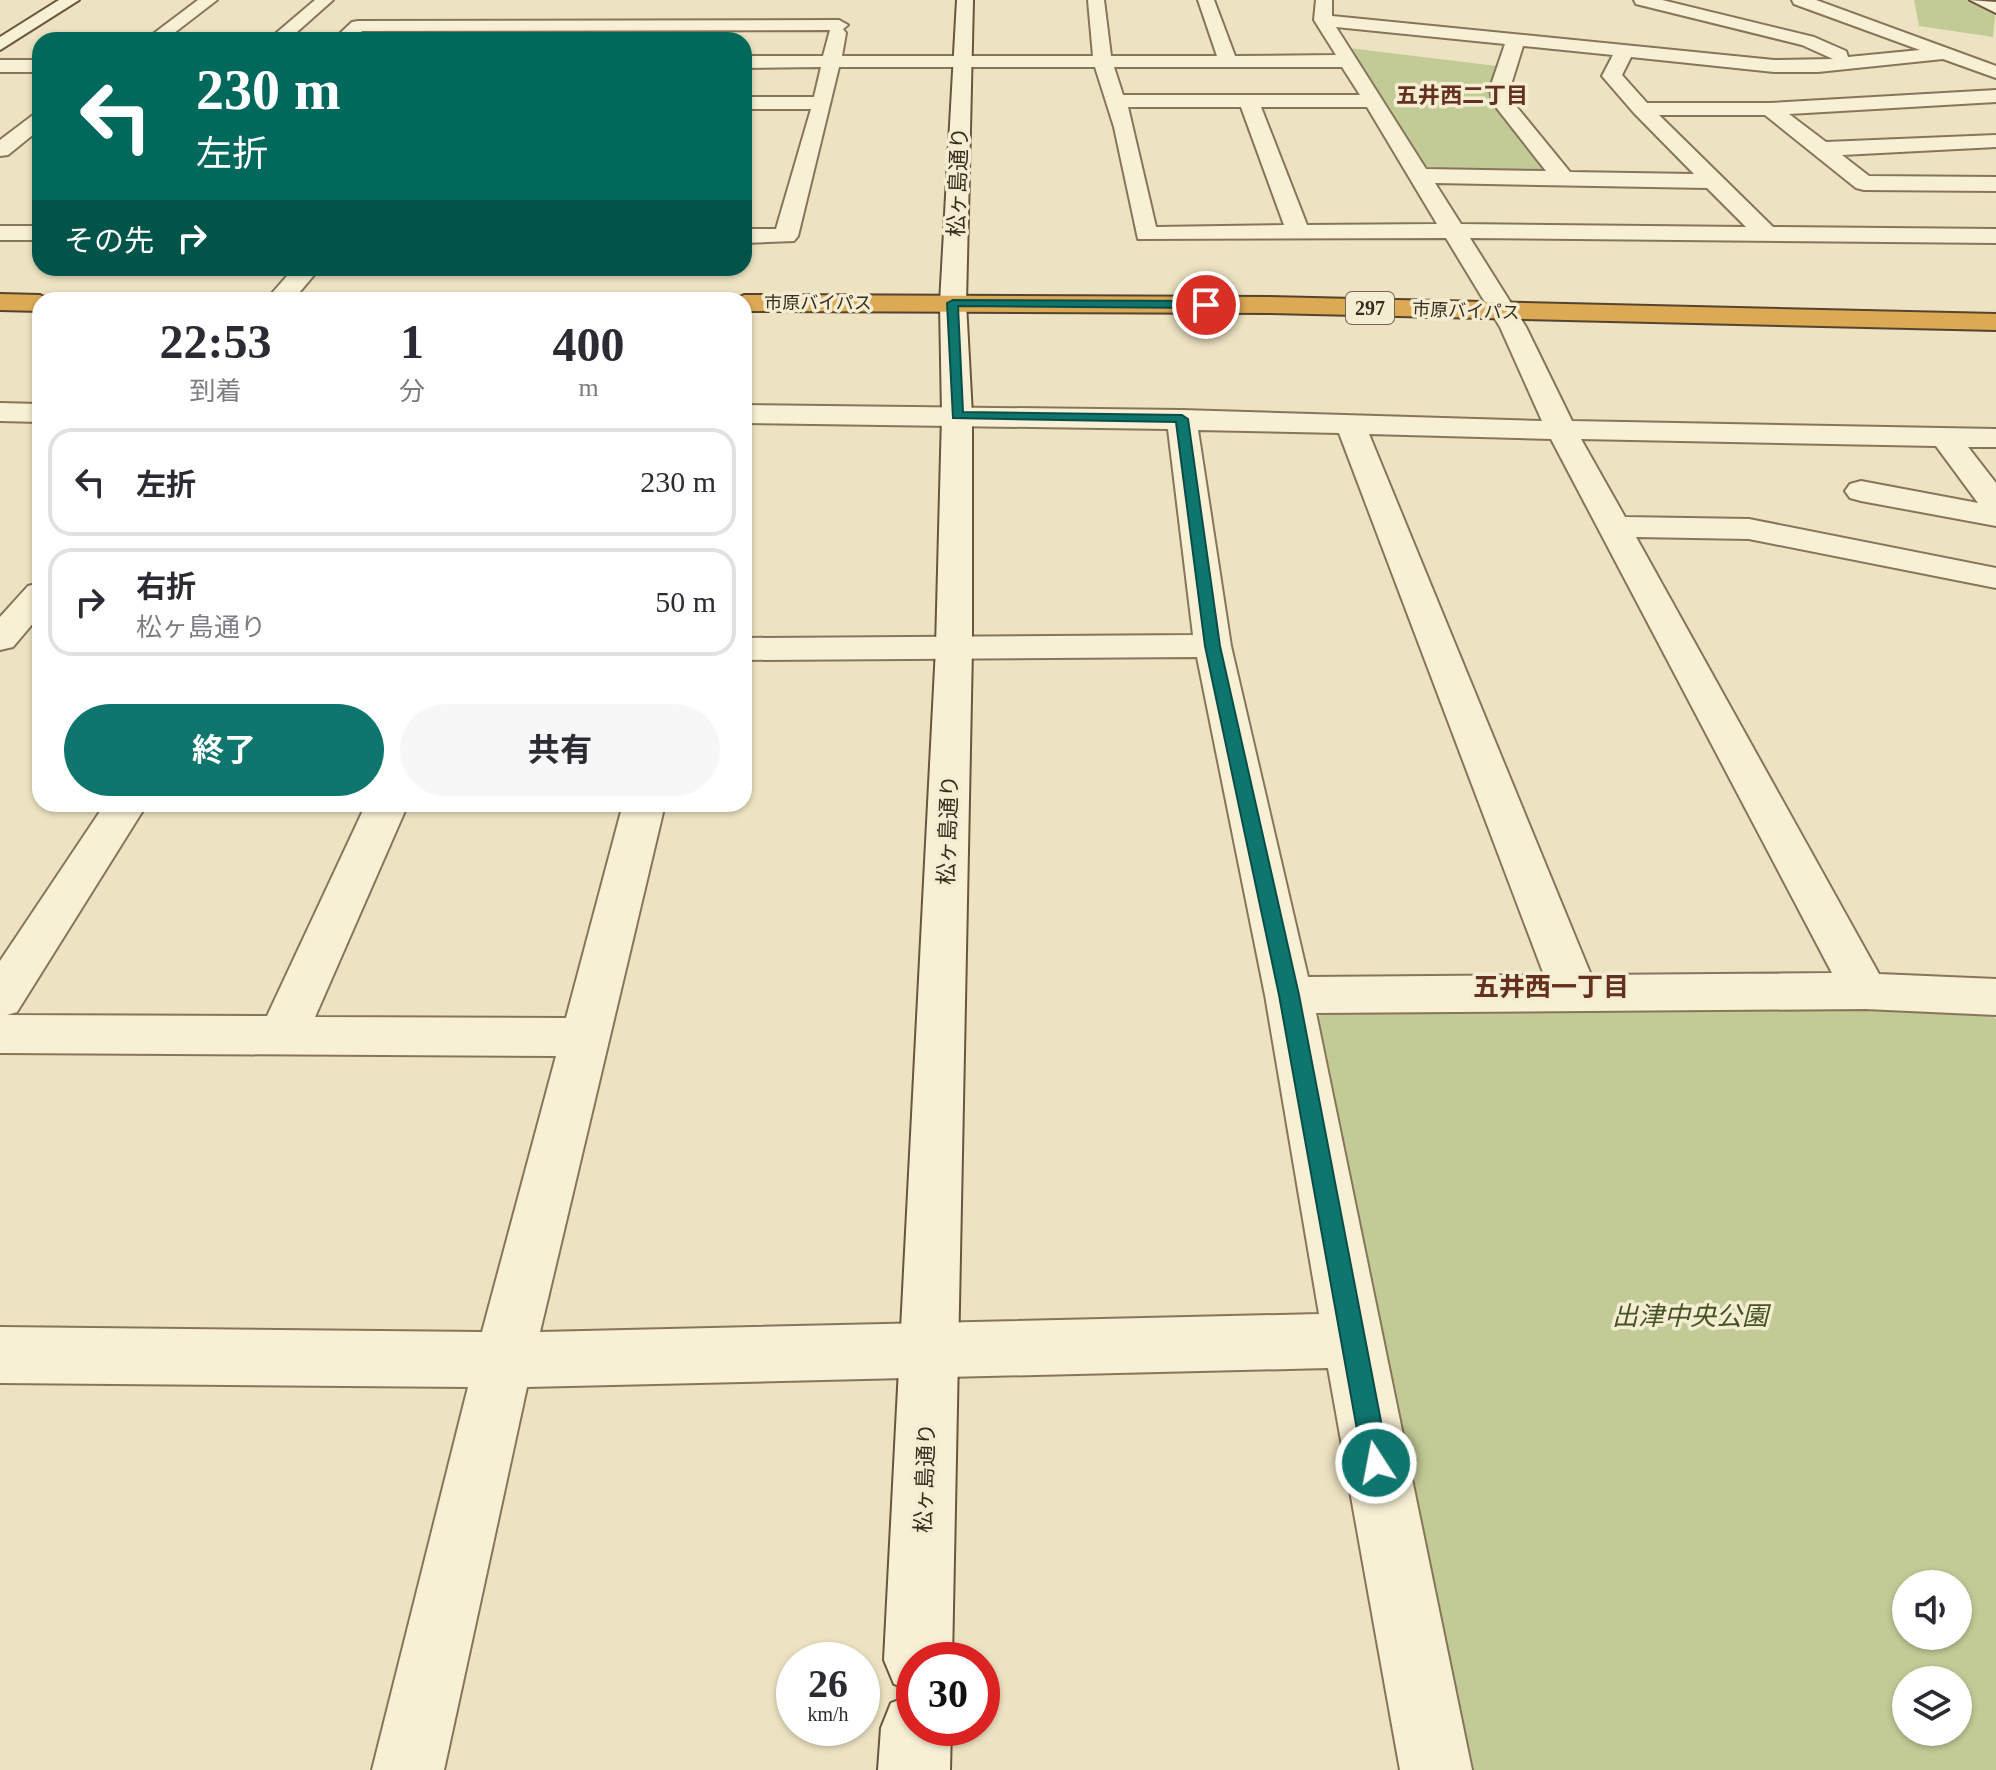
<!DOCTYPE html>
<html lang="ja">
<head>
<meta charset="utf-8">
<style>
  :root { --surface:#fff; --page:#f7f7f7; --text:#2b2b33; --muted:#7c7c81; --line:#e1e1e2; --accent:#0f766e }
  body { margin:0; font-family:"Times New Roman","Noto Sans JP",serif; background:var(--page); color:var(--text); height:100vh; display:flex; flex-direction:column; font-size:30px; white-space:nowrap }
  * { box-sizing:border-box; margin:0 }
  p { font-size:26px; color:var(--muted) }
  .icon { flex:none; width:44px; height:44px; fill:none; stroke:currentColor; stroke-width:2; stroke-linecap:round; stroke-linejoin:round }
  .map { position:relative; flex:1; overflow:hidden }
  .side { position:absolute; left:32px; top:292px; width:720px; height:520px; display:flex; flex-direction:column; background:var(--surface); border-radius:24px; box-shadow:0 2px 6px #0004 }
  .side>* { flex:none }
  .banner { position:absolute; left:32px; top:32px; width:720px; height:244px; border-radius:24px; box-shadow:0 2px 6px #0004; background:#00695c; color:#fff; overflow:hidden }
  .tools { position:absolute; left:1892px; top:1570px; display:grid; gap:16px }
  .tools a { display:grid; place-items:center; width:80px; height:80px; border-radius:50%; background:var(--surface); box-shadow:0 2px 6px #0004; font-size:40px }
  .speed { position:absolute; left:776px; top:1642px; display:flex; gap:16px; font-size:40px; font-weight:700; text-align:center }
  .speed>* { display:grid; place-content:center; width:104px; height:104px; border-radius:50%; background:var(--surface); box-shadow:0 2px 6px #0004; line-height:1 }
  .speed small { font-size:20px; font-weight:400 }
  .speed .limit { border:12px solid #d22; background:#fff; color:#111 }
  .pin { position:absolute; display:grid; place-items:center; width:68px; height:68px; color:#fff; margin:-34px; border:4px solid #fff; border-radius:50%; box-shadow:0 2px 8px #0007 }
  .me { position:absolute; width:88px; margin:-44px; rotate:349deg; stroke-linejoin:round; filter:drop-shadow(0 0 6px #0008) }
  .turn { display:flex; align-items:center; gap:28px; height:168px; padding:0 32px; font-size:36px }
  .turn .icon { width:104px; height:104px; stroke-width:2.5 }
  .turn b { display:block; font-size:56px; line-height:68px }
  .then { display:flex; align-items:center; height:76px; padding:0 32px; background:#0003; gap:16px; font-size:30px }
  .eta { display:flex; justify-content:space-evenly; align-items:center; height:136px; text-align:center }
  .eta b { font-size:48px; font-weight:700; line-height:56px }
  .action { display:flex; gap:16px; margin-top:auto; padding:16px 32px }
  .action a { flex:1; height:92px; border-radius:48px; background:var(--accent); color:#fff; font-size:32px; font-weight:700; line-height:92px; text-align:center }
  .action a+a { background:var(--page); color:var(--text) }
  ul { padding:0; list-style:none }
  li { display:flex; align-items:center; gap:24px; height:108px; margin:0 16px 12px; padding:0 16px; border:4px solid var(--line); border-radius:24px }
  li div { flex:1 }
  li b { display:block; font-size:30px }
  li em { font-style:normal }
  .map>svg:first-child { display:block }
  .green { fill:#c2cb96; fill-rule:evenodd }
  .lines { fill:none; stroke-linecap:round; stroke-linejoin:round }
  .street-casing { stroke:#87755a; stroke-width:4 }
  .secondary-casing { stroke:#69563d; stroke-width:4 }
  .highway-casing { stroke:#55432e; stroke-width:4 }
  .street { fill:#f8f0d5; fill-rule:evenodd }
  .secondary { fill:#f8f0d5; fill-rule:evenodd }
  .highway { fill:#dca954; fill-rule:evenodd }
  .route { fill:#0f766e; stroke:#0a4d48; stroke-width:2 }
  .labels { text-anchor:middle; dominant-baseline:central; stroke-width:7; stroke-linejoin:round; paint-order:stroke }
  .far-street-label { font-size:18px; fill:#372c1e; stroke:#f5edd2 }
  .shield { fill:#f5edd2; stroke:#706654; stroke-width:2 }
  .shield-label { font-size:20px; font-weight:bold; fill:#372c1e }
  .far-quarter-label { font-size:22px; font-weight:bold; fill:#63311e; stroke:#f5edd2 }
  .street-label { font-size:22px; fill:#372c1e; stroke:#f5edd2 }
  .quarter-label { font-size:26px; font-weight:bold; fill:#63311e; stroke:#f5edd2 }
  .near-park-label { font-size:26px; font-style:italic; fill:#445324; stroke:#f5edd2 }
</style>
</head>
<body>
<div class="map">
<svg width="1996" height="1770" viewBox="0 0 1996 1770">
  <rect width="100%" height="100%" fill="#ede3c2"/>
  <path class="green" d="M1914 0H1980L1996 7 1993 37 1919 26Z
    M515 25 502 40H342L358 26Z
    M1341 47 1505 67 1500 88 1563 178 1419 176Z
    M1325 1006 1986 1012 1996 1019V1770H1474L1314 1026ZM1906 1584H1958V1636H1906ZM1906 1680H1958V1732H1906Z"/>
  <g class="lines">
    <defs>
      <path id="street" d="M198 0H217L165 40H145Z
        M315 0H333L288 40H268Z
        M1088 0H1104L1111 56H1217L1198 0H1214L1235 56 1336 55 1314 20 1316 0H1332V16L1774 60 1833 59 1802 45 1636 4 1634 0H1662L1814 37 1846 51 1848 57 1920 50 1794 4 1792 0H1816L1996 66V78L1943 59 1818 72H1774L1631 57 1622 75 1647 103H1770L1996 90V102L1789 114 1826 142 1996 135V147L1842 155 1869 176 1996 177V191L1864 190 1856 188 1765 115H1659L1773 227 1996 229V243L1470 238 1526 327 1572 421 1996 429V447H1968L1996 483V526L1861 501 1850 498 1845 491 1850 484 1861 481 1978 503 1936 446 1581 439 1625 517 1749 519 1996 568V588L1749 539 1636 537 1879 974 1996 979V1015L1865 1009 1316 1013 1472 1770H1400L1328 1368 527 1387 444 1770H372L468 1387 0 1383V1327L482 1332 556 1056 0 1053V961L105 804H147L17 1012 7 1015 267 1016 366 804H408L315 1017 566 1018 623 804H665L540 1332 1319 1314 1265 995 1197 657 744 660V638L1193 635 1168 429 744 423V405L1182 410 1542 421 1500 327 1446 238 1138 239 1114 127 1095 67H839L798 236 794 241 744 243V229H776L811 109H744V97H814L821 67 744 68V56H823L830 30 362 31 353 40H333L352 22 358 21 839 20 848 25 843 29 846 33 842 56H1093ZM1336 27 1505 44 1490 88 1492 102 1546 171 1426 169ZM1523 46 1613 55 1602 76 1634 113 1694 174 1570 172 1512 101 1510 88ZM1114 67H1342L1360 95H1123ZM1128 107H1241L1284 225 1156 227ZM1261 107H1367L1437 224 1307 225ZM1435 183 1707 188 1746 227 1461 224ZM1198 430 1339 433 1544 975 1308 977 1231 646ZM1369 434 1551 439 1832 973 1591 975Z
        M0 60H40V72H0Z
        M40 113V129L8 155 0 156V140L33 115Z
        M0 226H40V240H0Z
        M294 268H320L293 300H266Z
        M0 403 40 404V422L0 421Z
        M40 583V615L13 647 0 650V617L28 586Z"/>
      <path id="secondary" d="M59 0H79L0 50V37Z
        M957 0H973L966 303 972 415V648L952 1660H914V1692L894 1684 884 1660 936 648 942 415 940 303Z
        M1970 0 1996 2V13Z
        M914 1694V1728H951L950 1770H878L881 1728 891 1703Z"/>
      <path id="highway" d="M0 294 40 295 51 300H40V311L0 310Z
        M744 295 1270 297 1996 314V330L1270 313 744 311V300H733Z"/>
    </defs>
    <use href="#street" class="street-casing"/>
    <use href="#secondary" class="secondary-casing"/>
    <use href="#highway" class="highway-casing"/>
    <use href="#street" class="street"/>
    <use href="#secondary" class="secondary"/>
    <use href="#highway" class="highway"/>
  </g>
  <path class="route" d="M953 300 1206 301 1212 305 1206 308 958 306 963 412 1182 415 1188 419 1220 646 1299 995 1389 1463 1385 1472 1376 1476 1367 1472 1363 1463 1279 995 1205 646 1176 422 953 418 947 303Z"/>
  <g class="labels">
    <g class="far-street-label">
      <text x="818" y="303">市原バイパス</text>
      <text transform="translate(1466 311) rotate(2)">市原バイパス</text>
    </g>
    <rect class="shield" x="1346" y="292" width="48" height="32" rx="6"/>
    <g class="shield-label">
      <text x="1370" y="308">297</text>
    </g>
    <g class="far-quarter-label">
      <text x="1462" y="95">五井西二丁目</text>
    </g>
    <g class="street-label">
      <text transform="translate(958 182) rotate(-88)">松ヶ島通り</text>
      <text transform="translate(948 830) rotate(-88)">松ヶ島通り</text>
      <text transform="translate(925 1478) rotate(-88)">松ヶ島通り</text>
    </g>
    <g class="quarter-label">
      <text x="1551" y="987">五井西一丁目</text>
    </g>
    <g class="near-park-label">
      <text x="1690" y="1316">出津中央公園</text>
    </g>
  </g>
</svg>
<div class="tools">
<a><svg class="icon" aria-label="sound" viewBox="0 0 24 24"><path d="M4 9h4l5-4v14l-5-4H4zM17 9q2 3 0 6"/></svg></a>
<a><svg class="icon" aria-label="layers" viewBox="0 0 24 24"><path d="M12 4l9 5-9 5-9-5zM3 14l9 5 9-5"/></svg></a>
</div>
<div class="speed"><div>26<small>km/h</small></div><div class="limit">30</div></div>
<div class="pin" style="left:1206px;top:305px;background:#d93025"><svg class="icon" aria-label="arrive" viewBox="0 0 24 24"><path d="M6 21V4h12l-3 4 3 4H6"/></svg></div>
<svg class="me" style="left:1376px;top:1463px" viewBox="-20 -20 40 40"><circle r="17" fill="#0f766e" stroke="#fff" stroke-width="3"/><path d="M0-11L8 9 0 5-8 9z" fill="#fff"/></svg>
<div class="banner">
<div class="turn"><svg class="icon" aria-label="left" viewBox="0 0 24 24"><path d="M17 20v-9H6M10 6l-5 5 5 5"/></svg><div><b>230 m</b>左折</div></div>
<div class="then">その先<svg class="icon" aria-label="right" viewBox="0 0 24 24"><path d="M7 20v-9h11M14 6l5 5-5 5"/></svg></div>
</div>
<section class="side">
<div class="eta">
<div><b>22:53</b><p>到着</p></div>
<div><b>1</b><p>分</p></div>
<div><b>400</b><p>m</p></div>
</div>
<ul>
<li><svg class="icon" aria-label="left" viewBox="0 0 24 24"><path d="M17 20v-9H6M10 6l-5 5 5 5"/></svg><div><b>左折</b></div><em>230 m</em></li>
<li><svg class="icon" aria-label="right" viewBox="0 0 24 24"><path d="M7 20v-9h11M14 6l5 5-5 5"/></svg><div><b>右折</b><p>松ヶ島通り</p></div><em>50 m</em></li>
</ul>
<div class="action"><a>終了</a><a>共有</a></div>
</section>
</div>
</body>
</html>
